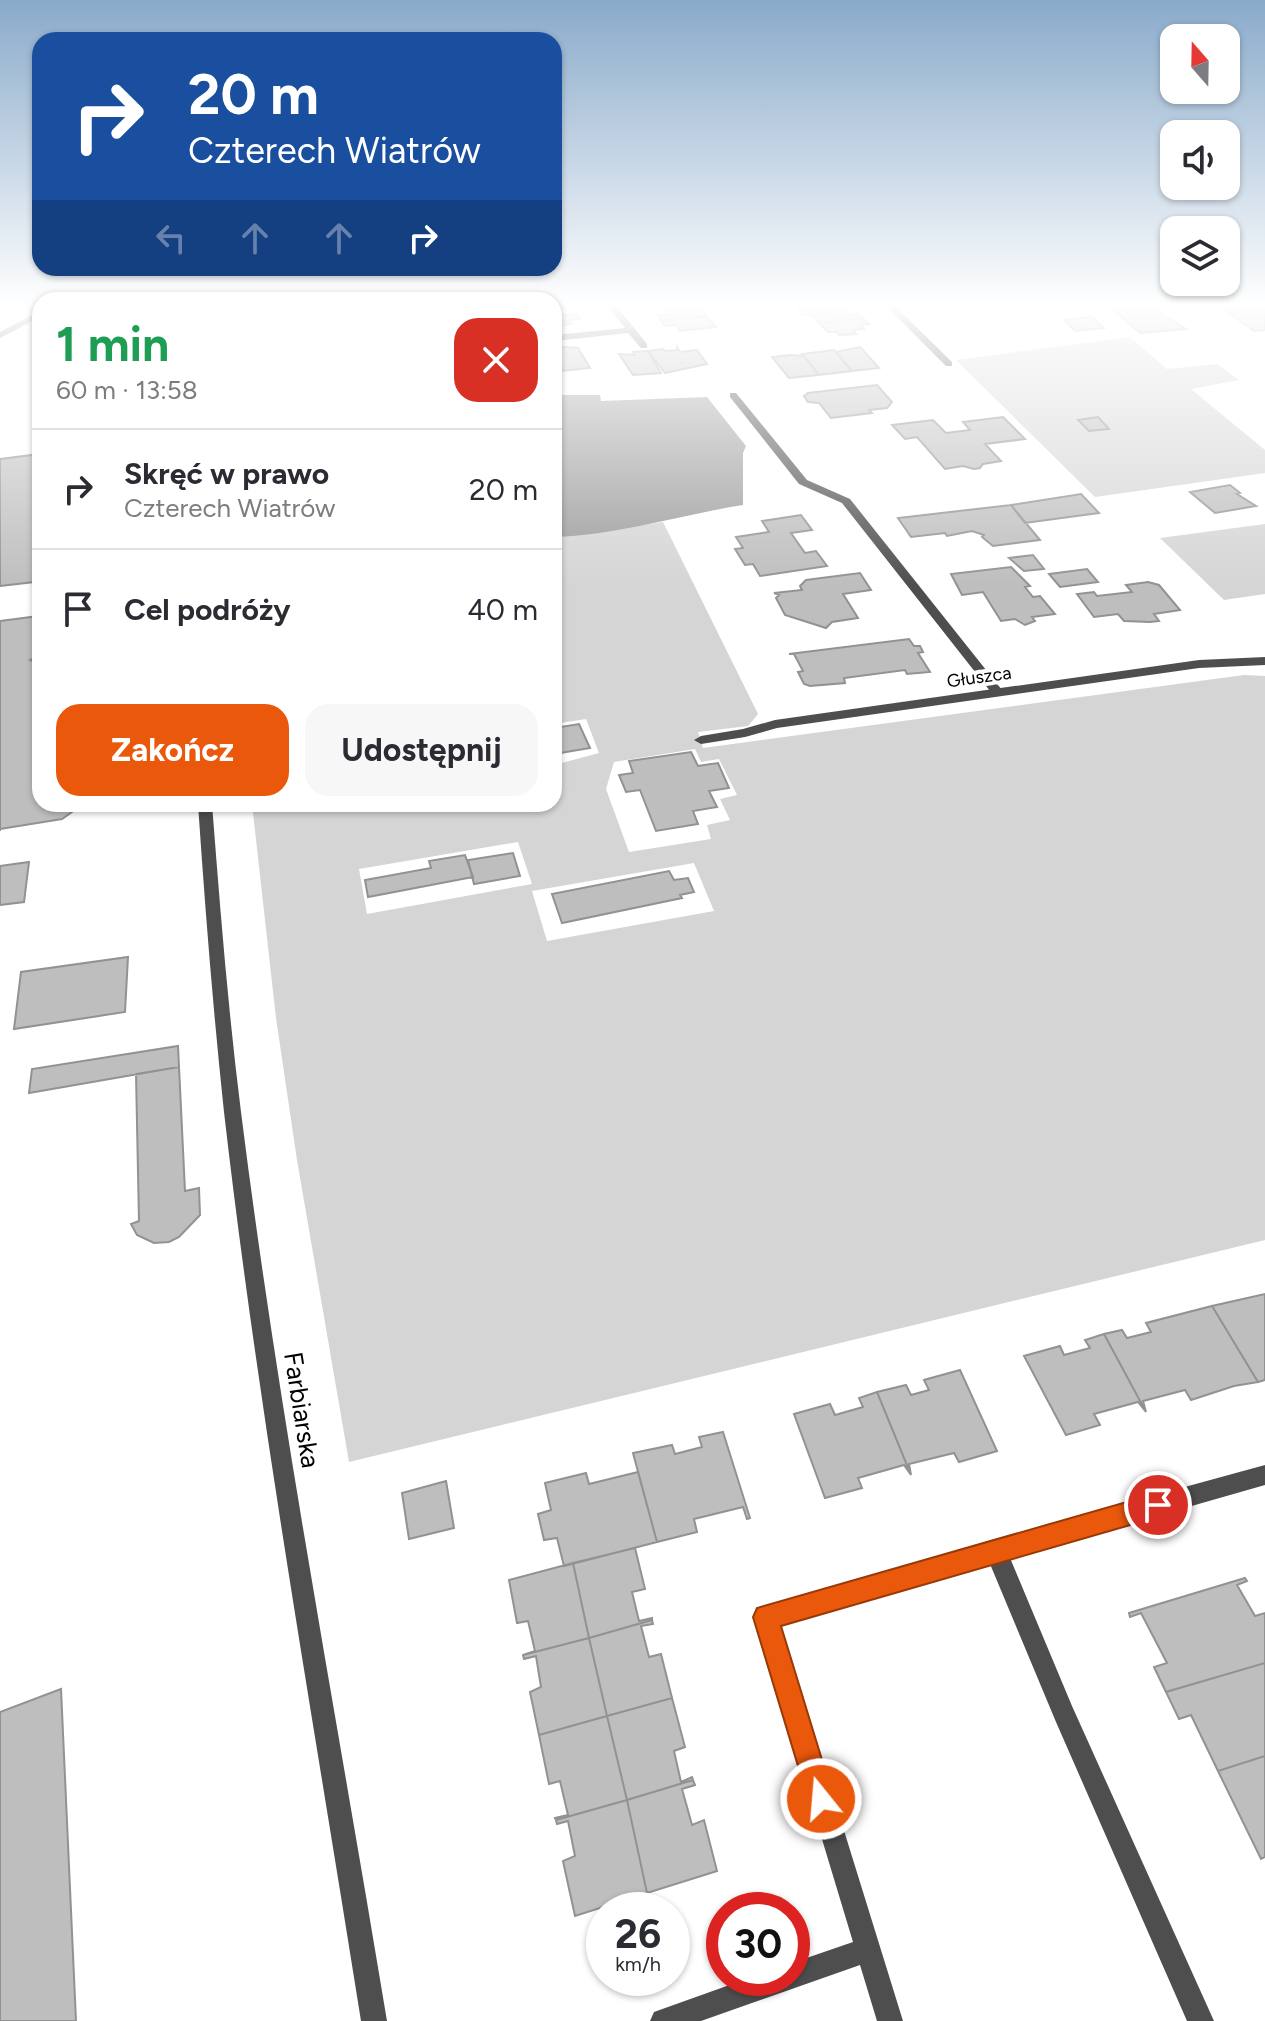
<!DOCTYPE html>
<html lang="pl">
<head>
<meta charset="utf-8">
<style>
  :root { --surface:#fff; --page:#f7f7f7; --text:#2b2b33; --muted:#7c7c81; --line:#e1e1e2; --accent:#ea580c }
  body { margin:0; font-family:Figtree,sans-serif; background:var(--page); color:var(--text); height:100vh; display:flex; flex-direction:column; font-size:30px; white-space:nowrap }
  * { box-sizing:border-box; margin:0 }
  p { font-size:26px; color:var(--muted) }
  .icon { flex:none; width:44px; height:44px; fill:none; stroke:currentColor; stroke-width:2; stroke-linecap:round; stroke-linejoin:round }
  .map { position:relative; flex:1; overflow:hidden }
  .details { position:absolute; left:32px; top:292px; width:530px; height:520px; display:flex; flex-direction:column; background:var(--surface); border-radius:24px; box-shadow:0 2px 6px #0004 }
  .details>* { flex:none }
  .banner { position:absolute; left:32px; top:32px; width:530px; height:244px; border-radius:24px; box-shadow:0 2px 6px #0004; background:#1a4fa0; color:#fff; overflow:hidden }
  .needle { width:52px; rotate:340deg }
  .controls { position:absolute; left:1160px; top:24px; display:grid; gap:16px }
  .controls a { display:grid; place-items:center; width:80px; height:80px; border-radius:16px; background:var(--surface); box-shadow:0 2px 6px #0004; font-size:40px }
  .speed { position:absolute; left:586px; top:1892px; display:flex; gap:16px; font-size:40px; font-weight:700; text-align:center }
  .speed>* { display:grid; place-content:center; width:104px; height:104px; border-radius:50%; background:var(--surface); box-shadow:0 2px 6px #0004; line-height:1 }
  .speed small { font-size:20px; font-weight:400 }
  .speed .limit { border:12px solid #d22; background:#fff; color:#111 }
  .pin { position:absolute; display:grid; place-items:center; width:68px; height:68px; color:#fff; margin:-34px; border:4px solid #fff; border-radius:50%; box-shadow:0 2px 8px #0007 }
  .me { position:absolute; width:88px; margin:-44px; rotate:343deg; stroke-linejoin:round; filter:drop-shadow(0 0 6px #0008) }
  .turn { display:flex; align-items:center; gap:28px; height:168px; padding:0 24px; font-size:36px }
  .turn .icon { width:104px; height:104px; stroke-width:2.5 }
  .turn b { display:block; font-size:56px; line-height:68px }
  .lanes { display:flex; align-items:center; height:76px; padding:0 24px; background:#0003; justify-content:center; gap:40px; direction:ltr }
  .lanes .off { opacity:.35 }
  .round { display:grid; place-items:center; flex:none; width:84px; height:84px; border-radius:24px; background:var(--page) }
  .headline { display:flex; align-items:center; justify-content:space-between; height:136px; padding:0 24px }
  h1 { font-size:48px; font-weight:700; line-height:60px; color:#1e9e55 }
  .primary-button { display:flex; gap:16px; margin-top:auto; padding:16px 24px }
  .primary-button a { flex:1; height:92px; border-radius:24px; background:var(--accent); color:#fff; font-size:32px; font-weight:700; line-height:92px; text-align:center }
  .primary-button a+a { background:var(--page); color:var(--text) }
  ul { padding:0; list-style:none }
  li { display:flex; align-items:center; gap:24px; height:120px; padding:0 24px; border-top:2px solid var(--line) }
  li div { flex:1 }
  li b { display:block; font-size:30px }
  li em { font-style:normal }
  .map>svg:first-child { display:block }
  .green { fill:#d5d5d5; fill-rule:evenodd }
  .water { fill:#9c9c9c }
  .building { fill:#bebebe; stroke:#929292; stroke-width:2 }
  .lines { fill:none; stroke-linecap:round; stroke-linejoin:round }
  .service { fill:#4e4e4e; fill-rule:evenodd }
  .minor { fill:#4e4e4e; fill-rule:evenodd }
  .route { fill:#ea580c; stroke:#983908; stroke-width:2 }
  .labels { text-anchor:middle; dominant-baseline:central; stroke-width:8; stroke-linejoin:round; paint-order:stroke }
  .far-street-label { font-size:18px; fill:#000; stroke:#fff }
  .near-street-label { font-size:26px; fill:#000; stroke:#fff }
</style>
</head>
<body>
<div class="map">
<svg width="1265" height="2021" viewBox="0 0 1265 2021">
  <rect width="100%" height="100%" fill="#fff"/>
  <path class="green" d="M1130 337 1167 369 1218 364 1239 380 1191 389 1265 450V473L1095 497 956 360Z
    M663 522 758 714 748 726 698 732 703 748 1244 675 1265 676V1240L349 1462 297 1160 276 1018 252 804H554V765L599 753 586 719 554 724V537ZM695 749 701 762 719 759 737 795 720 799 730 820 707 825 711 839 629 852 606 789 614 762ZM518 842 532 884 367 914 359 869ZM694 863 714 911 547 941 532 891Z
    M1265 524V594L1224 600 1160 538Z"/>
  <path class="water" d="M554 395H600L601 401 707 397 746 446 743 453V505C680 515 619 535 554 537Z"/>
  <path class="building" d="M707 303 709 306 665 311 661 305Z
    M1106 303H1161L1166 307 1157 308 1161 313 1186 329 1140 333Z
    M1215 303H1265V330L1254 331Z
    M839 304 846 310 803 315 797 308Z
    M700 307 707 316 661 321 658 315H668L665 311Z
    M846 310 849 314 858 313 863 318 819 323 811 314Z
    M576 314 580 319 569 320 572 324 554 326V316Z
    M707 316 716 327 680 331 676 325 665 326 661 321Z
    M1092 317 1104 328 1075 331 1064 320Z
    M863 318 869 324 860 325 864 329 853 330 856 334 839 335 836 332H828L819 323Z
    M563 347 578 348 590 368 561 371 554 359V348Z
    M677 347 680 352 697 350 707 364 665 373 648 351 663 349 665 351 677 350Z
    M860 347 862 349 879 368 852 371 836 352Z
    M834 350 852 371 819 375 802 354Z
    M648 351 661 373 633 375 619 354 635 355 633 352Z
    M790 355 804 356 819 375 789 378 772 357Z
    M877 385 892 402 887 408 869 410 872 413 831 418 819 403 808 402 804 396 808 393Z
    M1003 417 1025 439 985 444 1001 461 983 464 980 468 974 469 963 466 945 469 917 437 905 439 892 425 933 420 946 433 970 430 963 422Z
    M1098 417 1109 429 1089 431 1078 420Z
    M40 454 34 582 0 586V459Z
    M1230 485 1240 493 1237 494 1256 506 1215 513 1190 492Z
    M1081 494 1099 513 1025 523 1011 505Z
    M1011 505 1040 540 993 546 982 537 984 535 972 531 947 536 945 533 911 537 898 518Z
    M801 515 812 530 791 533 805 553 816 551 827 566 760 576 753 564 745 565 735 549 743 548 736 537 769 532 762 521Z
    M1033 555 1044 569 1024 571 1009 558Z
    M1011 567 1030 586 1025 587 1033 597 1040 596 1055 614 1032 617 1035 621 1025 625 1015 619 1001 621 983 592 962 595 951 574Z
    M1087 569 1098 582 1060 587 1049 574Z
    M860 573 871 590 843 594 858 618 832 622 826 628 785 615 776 598 779 595 774 593 802 590 800 586 806 580Z
    M1148 582 1159 585 1180 610 1154 614 1159 621 1150 622 1124 621 1118 614 1094 617 1077 594 1094 592 1097 596 1132 592 1126 585Z
    M39 616 40 654 30 660 40 664V804H79V807L62 819 0 829V831V621Z
    M909 639 914 646H920L923 652 918 653 930 672 907 674 905 670 844 678 845 683 810 686 804 684 798 672 803 671 794 654H789Z
    M579 724 590 748 554 754V728Z
    M691 752 698 766 718 763 729 788 709 791 717 807 693 811 698 824 656 831 640 790 626 792 619 775 633 773 629 761Z
    M513 853 520 876 474 884 468 860Z
    M465 855 473 877 368 897 365 880 431 868 429 861Z
    M29 862 24 902 0 905V866Z
    M669 871 674 880 688 878 694 892 680 895 682 898 562 923 552 894Z
    M128 957 125 1012 14 1029 21 972Z
    M178 1046 179 1067 29 1093 32 1069Z
    M179 1067 185 1191 199 1188 200 1215 179 1237 169 1242 154 1243 137 1235 131 1224 139 1221 136 1074Z
    M1265 1294V1380L1258 1382 1212 1306Z
    M1212 1306 1258 1382 1234 1386 1191 1400 1185 1390 1143 1401 1146 1412 1104 1334 1122 1330 1127 1338 1151 1332 1146 1323Z
    M1104 1334 1146 1412 1138 1402 1094 1414 1100 1425 1066 1435 1024 1356 1060 1346 1064 1355 1090 1348 1085 1340Z
    M960 1370 997 1451 959 1462 954 1453 909 1464 911 1475 877 1392 906 1385 911 1395 929 1390 924 1380Z
    M877 1392 911 1475 904 1465 858 1478 862 1488 825 1498 794 1414 830 1404 835 1415 863 1407 859 1398Z
    M723 1432 750 1518 747 1519 743 1507 694 1519 697 1532 657 1542 633 1453 672 1445 675 1454 702 1447 699 1437Z
    M638 1472 657 1542 564 1566 557 1538 544 1540 538 1514 551 1510 545 1483 586 1473 589 1484Z
    M446 1481 454 1528 409 1539 402 1493Z
    M635 1548 645 1589 632 1592 639 1621 652 1618V1620L589 1638 573 1563Z
    M573 1563 589 1638 523 1655 535 1651 528 1621 517 1623 509 1580Z
    M1245 1578 1247 1581 1237 1585 1255 1616 1265 1613V1663L1166 1692 1154 1667 1167 1663 1141 1613 1130 1617 1129 1613Z
    M652 1620 653 1624 641 1626 649 1657 661 1654 672 1698 607 1716 589 1638Z
    M589 1638 607 1716 539 1735 530 1692 541 1687 536 1656 524 1659 523 1655Z
    M1265 1663V1756L1218 1771 1191 1715 1179 1719 1166 1692Z
    M61 1689 76 2021H0V1712Z
    M672 1698 685 1747 674 1751 681 1782 692 1777 693 1780 627 1800 607 1716Z
    M607 1716 627 1800 556 1820 555 1818 568 1815 560 1781 549 1784 539 1735Z
    M1265 1756V1857L1261 1859 1218 1771Z
    M693 1780 695 1785 682 1789 692 1825 704 1820 717 1871 647 1893 627 1800Z
    M627 1800 647 1893 575 1916 563 1861 575 1856 568 1821 557 1824 556 1820Z"/>
  <g class="lines">
    <path class="service" d="M730 393H736L807 480 850 499 1002 690V696H994L842 503 799 484 730 397Z"/>
    <path class="minor" d="M605 303H614L647 344V348H641L628 333 554 341V335L625 328Z
      M883 303H892L952 362V366H946Z
      M40 311V317L0 338V332Z
      M1265 657V665L1199 668 777 728 745 737 701 744 694 740 701 736 743 729 775 720 1199 660Z
      M198 804H212C220 907 228 1009 241 1112 279 1416 337 1718 387 2021H361C313 1718 259 1416 224 1112 213 1009 205 907 198 804Z
      M1265 1465V1485L1010 1558 1072 1706 1214 2021H1187L1056 1722 990 1564 780 1624 903 2021H877L860 1965 701 2021H650L654 2012 749 1978H792V1963L853 1942 755 1617 758 1609 995 1539Z"/>
  </g>
  <linearGradient id="sky" x2="0" y2="1"><stop stop-color="#89aaca"/><stop offset="0.52" stop-color="#fff"/><stop offset="1" stop-color="#fff" stop-opacity="0"/></linearGradient>
  <rect width="1265" height="586" fill="url(#sky)"/>
  <path class="route" d="M1158 1493 1167 1497 1170 1505 1167 1513 1158 1517 781 1626 834 1799 830 1809 821 1813 811 1809 753 1617 757 1608Z"/>
  <g class="labels">
    <g class="far-street-label">
      <text transform="translate(979 677) rotate(-8)">Głuszca</text>
    </g>
    <g class="near-street-label">
      <text transform="translate(302 1410) rotate(81)">Farbiarska</text>
    </g>
  </g>
</svg>
<div class="controls">
<a><svg class="needle" viewBox="-14 -14 28 28"><path d="M0-13l5 13h-10z" fill="#e53935"/><path d="M0 13l5-13h-10z" fill="#7c7c81"/></svg></a>
<a><svg class="icon" aria-label="sound" viewBox="0 0 24 24"><path d="M4 9h4l5-4v14l-5-4H4zM17 9q2 3 0 6"/></svg></a>
<a><svg class="icon" aria-label="layers" viewBox="0 0 24 24"><path d="M12 4l9 5-9 5-9-5zM3 14l9 5 9-5"/></svg></a>
</div>
<div class="speed"><div>26<small>km/h</small></div><div class="limit">30</div></div>
<div class="pin" style="left:1158px;top:1505px;background:#d93025"><svg class="icon" aria-label="arrive" viewBox="0 0 24 24"><path d="M6 21V4h12l-3 4 3 4H6"/></svg></div>
<svg class="me" style="left:821px;top:1799px" viewBox="-20 -20 40 40"><circle r="17" fill="#ea580c" stroke="#fff" stroke-width="3"/><path d="M0-11L8 9 0 5-8 9z" fill="#fff"/></svg>
<div class="banner">
<div class="turn"><svg class="icon" aria-label="right" viewBox="0 0 24 24"><path d="M7 20v-9h11M14 6l5 5-5 5"/></svg><div><b>20 m</b>Czterech Wiatrów</div></div>
<div class="lanes"><svg class="icon off" aria-label="left" viewBox="0 0 24 24"><path d="M17 20v-9H6M10 6l-5 5 5 5"/></svg><svg class="icon off" aria-label="ahead" viewBox="0 0 24 24"><path d="M12 20V5M6 11l6-6 6 6"/></svg><svg class="icon off" aria-label="ahead" viewBox="0 0 24 24"><path d="M12 20V5M6 11l6-6 6 6"/></svg><svg class="icon" aria-label="right" viewBox="0 0 24 24"><path d="M7 20v-9h11M14 6l5 5-5 5"/></svg></div>
</div>
<section class="details">
<div class="headline"><div><h1>1 min</h1><p>60 m · 13:58</p></div><a class="round" style="background:#d93025;color:#fff"><svg class="icon" aria-label="close" viewBox="0 0 24 24"><path d="M6 6l12 12M18 6L6 18"/></svg></a></div>
<ul>
<li><svg class="icon" aria-label="right" viewBox="0 0 24 24"><path d="M7 20v-9h11M14 6l5 5-5 5"/></svg><div><b>Skręć w prawo</b><p>Czterech Wiatrów</p></div><em>20 m</em></li>
<li><svg class="icon" aria-label="arrive" viewBox="0 0 24 24"><path d="M6 21V4h12l-3 4 3 4H6"/></svg><div><b>Cel podróży</b></div><em>40 m</em></li>
</ul>
<div class="primary-button"><a>Zakończ</a><a>Udostępnij</a></div>
</section>
</div>
</body>
</html>
